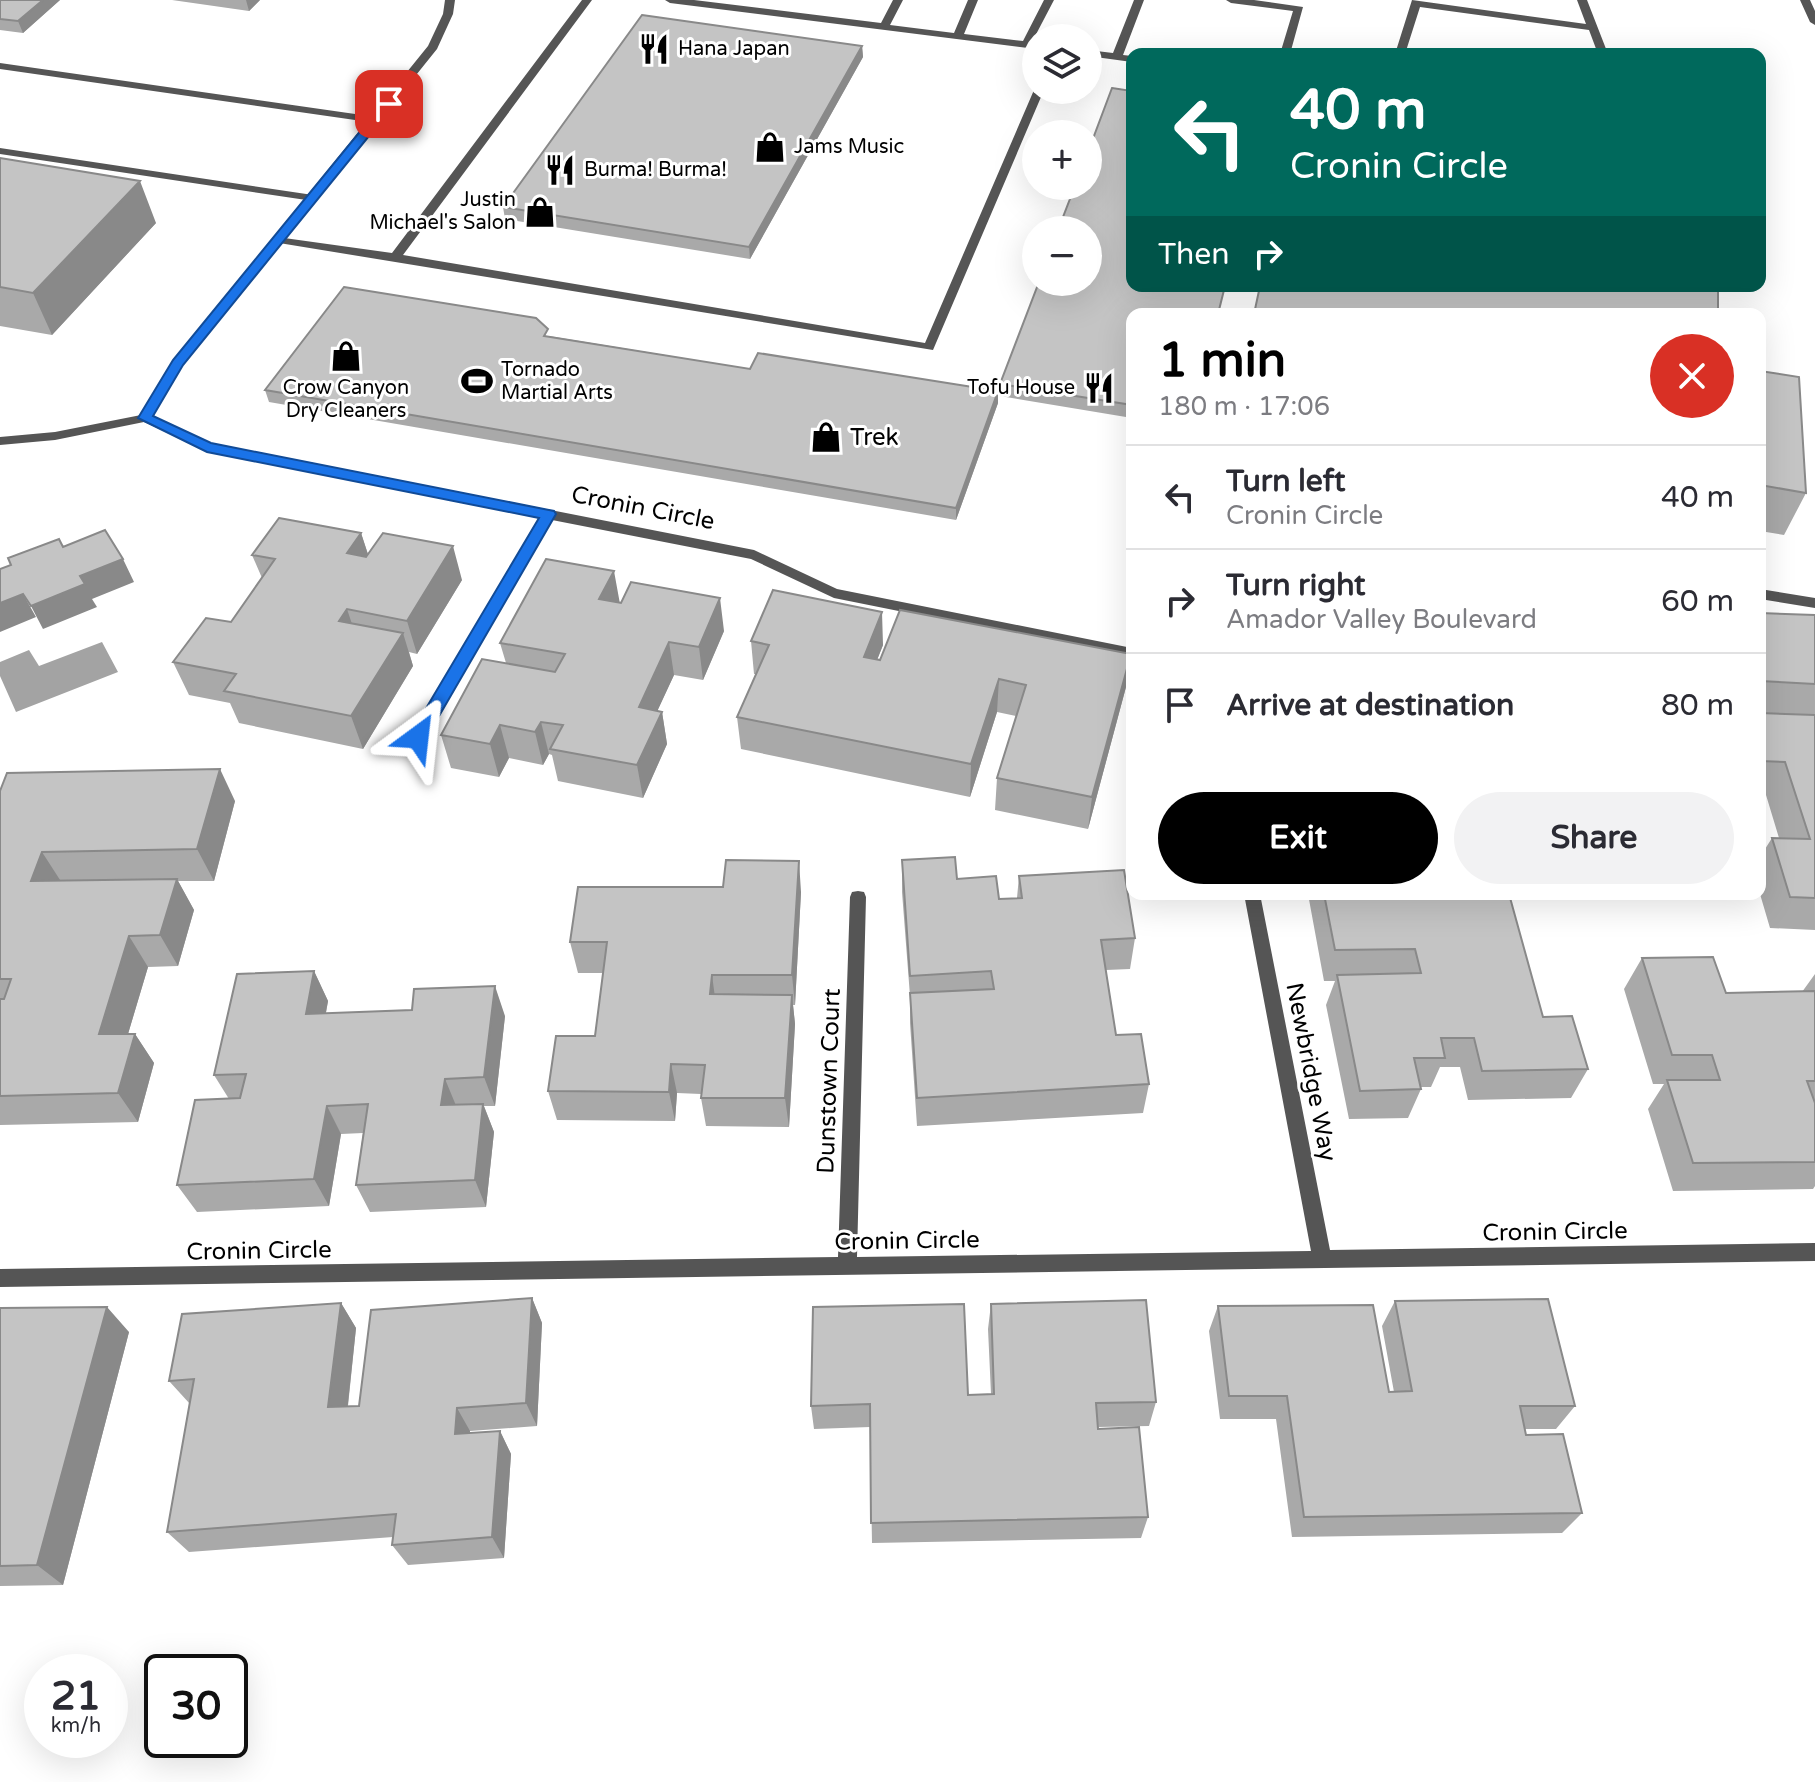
<!DOCTYPE html>
<html lang="en">
<head>
<meta charset="utf-8">
<style>
  :root { --surface:#fff; --page:#f2f2f3; --text:#2b2b33; --muted:#7c7c81; --line:#e1e1e2; --accent:#000 }
  body { margin:0; font-family:"Varela Round",sans-serif; background:var(--page); color:var(--text); height:100vh; display:flex; flex-direction:column; font-size:30px; white-space:nowrap }
  * { box-sizing:border-box; margin:0 }
  p { font-size:26px; color:var(--muted) }
  .icon { flex:none; width:44px; height:44px; fill:none; stroke:currentColor; stroke-width:2; stroke-linecap:round; stroke-linejoin:round }
  .map { position:relative; flex:1; overflow:hidden }
  .panel { position:absolute; left:1126px; top:308px; width:640px; height:592px; display:flex; flex-direction:column; background:var(--surface); border-radius:16px; box-shadow:0 8px 32px #0002 }
  .panel>* { flex:none }
  .banner { position:absolute; left:1126px; top:48px; width:640px; height:244px; border-radius:16px; box-shadow:0 8px 32px #0002; background:#00695c; color:#fff; overflow:hidden }
  .fabs { position:absolute; left:1022px; top:24px; display:grid; gap:16px }
  .fabs a { display:grid; place-items:center; width:80px; height:80px; border-radius:50%; background:var(--surface); box-shadow:0 8px 32px #0002; font-size:40px }
  .speed { position:absolute; left:24px; top:1654px; display:flex; gap:16px; font-size:40px; font-weight:700; text-align:center }
  .speed>* { display:grid; place-content:center; width:104px; height:104px; border-radius:50%; background:var(--surface); box-shadow:0 8px 32px #0002; line-height:1 }
  .speed small { font-size:20px; font-weight:400 }
  .speed .limit { border:4px solid #111; border-radius:12px; background:#fff; color:#111 }
  .pin { position:absolute; display:grid; place-items:center; width:68px; height:68px; color:#fff; margin:-34px; border-radius:16px; box-shadow:0 4px 12px #0006 }
  .me { position:absolute; width:88px; margin:-44px; rotate:30deg; stroke-linejoin:round; filter:drop-shadow(0 0 6px #0008) }
  .turn { display:flex; align-items:center; gap:28px; height:168px; padding:0 32px; font-size:36px }
  .turn .icon { width:104px; height:104px; stroke-width:2.5 }
  .turn b { display:block; font-size:56px; line-height:68px }
  .then { display:flex; align-items:center; height:76px; padding:0 32px; background:#0003; gap:16px; font-size:30px }
  .round { display:grid; place-items:center; flex:none; width:84px; height:84px; border-radius:42px; background:var(--page) }
  .summary { display:flex; align-items:center; justify-content:space-between; height:136px; padding:0 32px }
  h1 { font-size:48px; font-weight:700; line-height:60px; color:var(--accent) }
  .primary-button { display:flex; gap:16px; margin-top:auto; padding:16px 32px }
  .primary-button a { flex:1; height:92px; border-radius:48px; background:var(--accent); color:#fff; font-size:32px; font-weight:700; line-height:92px; text-align:center }
  .primary-button a+a { background:var(--page); color:var(--text) }
  ul { padding:0; list-style:none }
  li { display:flex; align-items:center; gap:24px; height:104px; padding:0 32px; border-top:2px solid var(--line) }
  li div { flex:1 }
  li b { display:block; font-size:30px }
  li em { font-style:normal }
  .map>svg:first-child { display:block }
  .water { fill:#a3a3a3 }
  .lines { fill:none; stroke-linecap:round; stroke-linejoin:round }
  .lane { fill:#555; fill-rule:evenodd }
  .street { fill:#555; fill-rule:evenodd }
  .wall { fill:#a9a9a9 }
  .shaded-wall { fill:#898989 }
  .building { fill:#c4c4c4; stroke:#898989; stroke-width:2 }
  .route { fill:#1a73e8; stroke:#114b97; stroke-width:2 }
  .labels { text-anchor:middle; dominant-baseline:central; stroke-width:6; stroke-linejoin:round; paint-order:stroke }
  .far-poi-label { font-size:20px; fill:#000; stroke:#fff; text-anchor:start }
  .poi-label { font-size:24px; fill:#000; stroke:#fff; text-anchor:start }
  .street-label { font-size:24px; fill:#000; stroke:#fff }
</style>
</head>
<body>
<div class="map">
<svg width="1815" height="1782" viewBox="0 0 1815 1782">
  <rect width="100%" height="100%" fill="#fff"/>
  <path class="water" d="M102 642 118 672 16 712 0 676V662L29 650 39 666Z"/>
  <g class="lines">
    <path class="lane" d="M582 0H592L403 255 925 343 1034 90 1036 88V90H1044L933 350 273 242V238L277 237 392 253Z
      M665 0H694L881 23 893 0H903L890 25 954 33 968 0H978L964 34 1023 41 1044 0H1054L1032 42 1036 43V49L670 3Z
      M1134 0H1144L1123 55 1132 56V62L1088 56V50L1113 53Z
      M1226 0H1254L1303 7 1290 54H1280L1293 11 1231 3Z
      M1412 0 1586 24 1577 0H1587L1608 54H1598L1589 30 1420 7 1405 54H1395Z
      M1800 0H1810L1815 11V25L1810 22Z
      M0 63 376 117 381 120 376 123 0 69Z
      M0 148 313 195 319 198 313 201 0 154Z"/>
    <path class="street" d="M445 0H455L453 14 437 49 183 365 152 416 210 443 754 550 837 589 1132 648V658L834 598 751 559 552 520 423 741 418 743 411 737 540 517 207 451 144 422 55 440 0 445V437L55 432 141 415 174 360 428 46 443 14Z
      M1760 589 1815 598V608L1760 599Z
      M858 891 864 892 866 897 857 1257 1311 1251 1244 894H1260L1330 1250 1815 1243V1261L0 1287V1269L838 1257 850 897 852 892Z"/>
  </g>
  <path class="wall" d="M0 0H60L23 33 0 30Z
    M172 0H260L249 11Z
    M862 46 863 57 750 259 505 219 503 207Z
    M0 158 156 223 52 335 0 326Z
    M1132 314V418L1000 396V384Z
    M549 336 750 369 998 403 956 520 269 402 265 390Z
    M1760 371 1806 493 1784 535 1760 531Z
    M361 533 368 554 462 580 417 654 409 652 413 666 363 749 239 723 230 703 189 695 173 662 231 622 262 578 252 555Z
    M619 603 724 631 703 680 674 675 657 711 662 712 667 744 643 798 558 781 552 755 549 754 543 765 509 758 499 777 451 768 441 735 506 663 500 643Z
    M1760 613 1815 615V930L1770 928 1760 894V857L1772 838H1779L1766 795 1760 794Z
    M751 641 883 645 877 660 1126 687 1088 829 995 810 997 778 1016 716 997 712 970 797 741 749 737 717 756 674H754Z
    M0 791 235 801 214 881H178L194 910 178 966 148 967 128 1034H135L154 1063 138 1122 0 1125Z
    M902 860 957 879 999 899 1017 898 1019 876 1135 938 1130 969 1106 970 1116 1035 1149 1084 1143 1113 917 1126 910 1023V996L902 892Z
    M801 892 795 1005H793L795 1024 789 1127 706 1126 701 1098V1094L677 1093 675 1121 557 1120 548 1091 595 1036 603 973H578L570 942Z
    M1308 894H1509L1543 1017 1588 1069 1571 1098 1468 1100 1460 1067H1440L1431 1087H1420L1421 1089 1408 1118 1349 1119 1326 1005 1335 981H1324Z
    M1642 958 1726 993 1802 992 1815 974V1186L1813 1189 1673 1191 1648 1109 1664 1084H1653L1624 989Z
    M314 971 328 1001 326 1013 505 1016 495 1106H484L494 1132 486 1207 370 1212 356 1185 363 1133 341 1134 329 1206 197 1212 177 1185 229 1099 214 1075Z
    M532 1298 542 1323 537 1426 470 1431V1433L500 1431 511 1454 504 1558 408 1565 392 1545 393 1537 189 1552 167 1532 190 1404 169 1381 341 1303 356 1328 348 1406H359Z
    M1395 1301 1575 1406 1556 1429H1525L1526 1435 1582 1513 1562 1533 1292 1537 1276 1419H1220L1209 1331 1218 1306 1389 1392H1394L1382 1326Z
    M991 1304 1156 1402 1149 1426 1098 1427 1148 1517 1141 1538 872 1543 870 1427 814 1429 811 1406 991 1394 988 1329Z
    M0 1308 129 1332 63 1585 0 1586Z"/>
  <path class="shaded-wall" d="M43 0H60L23 33 18 21Z
    M246 0H260L249 11Z
    M862 46 863 57 750 259 749 247Z
    M140 181 156 223 52 335 33 293Z
    M998 391V403L956 520V508Z
    M361 533 372 567 347 553Z
    M453 546 462 580 417 654 407 621Z
    M123 559 134 582 92 599 97 607 43 629 31 606 80 576Z
    M614 571 620 604 599 599Z
    M23 594 36 617 0 632V603Z
    M720 598 724 631 703 680 699 647Z
    M347 609 358 642 339 621Z
    M882 612 883 645 865 690 864 657Z
    M403 633 413 666 363 749 351 716Z
    M669 642 674 675 644 740 639 707Z
    M1131 654 1126 687 1088 829 1092 797Z
    M999 679 997 712 970 797 971 764Z
    M662 712 667 744 643 798 637 765Z
    M541 722 549 754 543 765 535 732Z
    M500 725 509 758 499 777 490 744Z
    M220 769 235 801 214 881 197 849Z
    M42 852 62 883 31 881Z
    M799 861 801 892 795 1005 792 975Z
    M177 879 194 910 178 966 160 935Z
    M129 936 148 967 119 1064 99 1034Z
    M314 971 328 1001 320 1043 306 1014Z
    M712 975 716 1005 710 994Z
    M495 986 505 1016 495 1106 484 1077Z
    M792 995 795 1024 789 1127 785 1098Z
    M135 1034 154 1063 138 1122 118 1093Z
    M671 1064 677 1093 675 1121 669 1092Z
    M445 1079 457 1108 441 1105Z
    M483 1104 494 1132 486 1207 475 1180Z
    M327 1106 341 1134 329 1206 314 1179Z
    M532 1298 542 1323 537 1426 526 1403Z
    M341 1303 356 1328 345 1431 328 1407Z
    M107 1307 129 1332 63 1585 37 1565Z
    M457 1408 470 1431 468 1456 455 1434Z
    M500 1431 511 1454 504 1558 492 1537Z"/>
  <path class="building" d="M0 0H43L18 21 0 19Z
    M642 15 862 46 749 247 503 207Z
    M1112 88 1132 91V286H1225L1218 314H1132V405L1000 384 1039 282H1088V230H1058L1075 186H1088V152Z
    M0 158 140 181 33 293 0 287Z
    M1260 286H1718V314H1254Z
    M344 287 536 318 548 329 544 336 750 369 758 353 998 391 956 508 265 390Z
    M1760 371 1799 377 1806 493 1760 485Z
    M279 518 361 533 347 553 366 557 383 533 453 546 407 621 347 609 339 621 403 633 351 716 224 691 236 674 173 662 206 618 231 622 275 559 252 555Z
    M105 530 123 559 80 576 85 584 31 606 23 594 0 603V569L11 565 8 558 59 539 63 547Z
    M546 559 614 571 599 599 621 603 631 582 720 598 699 647 669 642 639 707 662 712 637 765 550 749 563 725 541 722 535 732 500 725 490 744 441 735 482 659 555 672 565 654 500 643Z
    M773 590 882 612 864 657 880 660 900 610 1131 654 1092 797 997 778 1026 685 999 679 971 764 737 717 769 645 751 641Z
    M1760 613 1815 615V684L1760 681Z
    M1760 713 1815 715V898L1790 897 1772 838 1810 839 1785 762 1760 761Z
    M220 769 197 849 42 852 31 881 177 879 160 935 129 936 99 1034H135L118 1093 0 1096V999H4L11 979H0V791L7 773Z
    M955 857 957 879 996 876 999 899 1022 898 1019 876 1124 870 1135 938 1101 940 1116 1035 1141 1034 1149 1084 917 1098 910 993 994 989 991 971 910 976 902 860Z
    M726 860 799 861 792 975H712L710 994 792 995 785 1098H701L705 1065 671 1064 669 1092 548 1091 556 1036H595L607 942H570L578 887H723Z
    M1324 894H1509L1543 1017 1572 1016 1588 1069 1482 1071 1474 1038H1441L1445 1058H1414L1421 1089 1360 1091 1337 975 1421 973 1415 949 1335 950Z
    M1713 957 1726 993 1815 991V1081H1807L1815 1103V1162L1693 1163 1667 1080H1720L1712 1055H1672L1642 958Z
    M314 971 306 1014 412 1010 414 989 495 986 484 1077 445 1079 441 1105 483 1104 475 1180 356 1185 368 1104 327 1106 314 1179 177 1185 195 1100 240 1098 246 1074 214 1075 237 974Z
    M532 1298 526 1403 457 1408 455 1434 500 1431 492 1537 392 1545 396 1514 167 1532 194 1379 169 1381 182 1314 341 1303 328 1407 359 1406 371 1310Z
    M1548 1299 1575 1406H1520L1526 1435 1563 1434 1582 1513 1304 1517 1287 1396H1229L1218 1306 1373 1305 1389 1392 1412 1391 1395 1301Z
    M1146 1300 1156 1402 1096 1403 1098 1429 1139 1427 1148 1517 871 1523 870 1404 811 1406 813 1307 964 1304 968 1395 994 1394 991 1304Z
    M107 1307 37 1565 0 1566V1308Z"/>
  <path class="route" d="M385 101 395 104 183 365 153 416 211 443 554 511 556 514 424 742 418 744 409 737 539 518 207 452 138 418 173 360Z"/>
  <defs>
    <symbol id="restaurant-bare" viewBox="-9 -9 18 18"><path d="M-5-6h1v4h1v-4h1v4h1v-4h1v5L-1.5 .5V6h-2V.5L-5-1ZM5-6V6H3V1.5H1.5Q1.5-4 5-6Z" fill="#000" stroke="#fff" stroke-width="2.5" paint-order="stroke"/></symbol>
    <symbol id="shop-bare" viewBox="-9 -9 18 18"><path d="M-5-2.5h2.3a2.7 3.5 0 0 1 5.4 0H5L5.5 6h-11ZM-1.5-2.5h3a1.5 2.3 0 0 0-3 0Z" fill="#000" stroke="#fff" stroke-width="2.5" paint-order="stroke"/></symbol>
    <symbol id="stadium-bare" viewBox="-9 -9 18 18"><path d="M0-5a6.5 5 0 1 0 0 10a6.5 5 0 1 0 0-10ZM-3.5-1.8h7v3.6h-7Z" fill="#000" stroke="#fff" stroke-width="2.5" paint-order="stroke"/></symbol>
  </defs>
  <g fill-rule="evenodd">
    <use href="#restaurant-bare" x="632" y="27" width="44" height="44"/>
    <use href="#shop-bare" x="748" y="125" width="44" height="44"/>
    <use href="#restaurant-bare" x="538" y="148" width="44" height="44"/>
    <use href="#shop-bare" x="518" y="190" width="44" height="44"/>
    <use href="#shop-bare" x="324" y="334" width="44" height="44"/>
    <use href="#stadium-bare" x="455" y="359" width="44" height="44"/>
    <use href="#restaurant-bare" x="1077" y="366" width="44" height="44"/>
    <use href="#shop-bare" x="804" y="415" width="44" height="44"/>
  </g>
  <g class="labels">
    <g class="far-poi-label">
      <text x="678" y="49">Hana Japan</text>
      <text x="794" y="147">Jams Music</text>
      <text x="584" y="170">Burma! Burma!</text>
      <text x="516" y="200" text-anchor="end">Justin<tspan x="516" dy="23">Michael's Salon</tspan></text>
      <text x="501" y="370">Tornado<tspan x="501" dy="23">Martial Arts</tspan></text>
      <text x="346" y="388" text-anchor="middle">Crow Canyon<tspan x="346" dy="23">Dry Cleaners</tspan></text>
      <text x="1075" y="388" text-anchor="end">Tofu House</text>
    </g>
    <g class="poi-label">
      <text x="850" y="437">Trek</text>
    </g>
    <g class="street-label">
      <text transform="translate(643 508) rotate(11)">Cronin Circle</text>
      <text transform="translate(1311 1072) rotate(79)">Newbridge Way</text>
      <text transform="translate(829 1081) rotate(-88)">Dunstown Court</text>
      <text transform="translate(1555 1232) rotate(-1)">Cronin Circle</text>
      <text transform="translate(907 1241) rotate(-1)">Cronin Circle</text>
      <text transform="translate(259 1251) rotate(-1)">Cronin Circle</text>
    </g>
  </g>
</svg>
<div class="fabs">
<a><svg class="icon" aria-label="layers" viewBox="0 0 24 24"><path d="M12 4l9 5-9 5-9-5zM3 14l9 5 9-5"/></svg></a>
<a>+</a>
<a>−</a>
</div>
<div class="speed"><div>21<small>km/h</small></div><div class="limit">30</div></div>
<div class="pin" style="left:389px;top:104px;background:#d93025"><svg class="icon" aria-label="arrive" viewBox="0 0 24 24"><path d="M6 21V4h12l-3 4 3 4H6"/></svg></div>
<svg class="me" style="left:418px;top:737px" viewBox="-20 -20 40 40"><path d="M0-17L14 15 0 8-14 15z" fill="#1a73e8" stroke="#fff" stroke-width="4"/></svg>
<div class="banner">
<div class="turn"><svg class="icon" aria-label="left" viewBox="0 0 24 24"><path d="M17 20v-9H6M10 6l-5 5 5 5"/></svg><div><b>40 m</b>Cronin Circle</div></div>
<div class="then">Then<svg class="icon" aria-label="right" viewBox="0 0 24 24"><path d="M7 20v-9h11M14 6l5 5-5 5"/></svg></div>
</div>
<section class="panel">
<div class="summary"><div><h1>1 min</h1><p>180 m · 17:06</p></div><a class="round" style="background:#d93025;color:#fff"><svg class="icon" aria-label="close" viewBox="0 0 24 24"><path d="M6 6l12 12M18 6L6 18"/></svg></a></div>
<ul>
<li><svg class="icon" aria-label="left" viewBox="0 0 24 24"><path d="M17 20v-9H6M10 6l-5 5 5 5"/></svg><div><b>Turn left</b><p>Cronin Circle</p></div><em>40 m</em></li>
<li><svg class="icon" aria-label="right" viewBox="0 0 24 24"><path d="M7 20v-9h11M14 6l5 5-5 5"/></svg><div><b>Turn right</b><p>Amador Valley Boulevard</p></div><em>60 m</em></li>
<li><svg class="icon" aria-label="arrive" viewBox="0 0 24 24"><path d="M6 21V4h12l-3 4 3 4H6"/></svg><div><b>Arrive at destination</b></div><em>80 m</em></li>
</ul>
<div class="primary-button"><a>Exit</a><a>Share</a></div>
</section>
</div>
</body>
</html>
